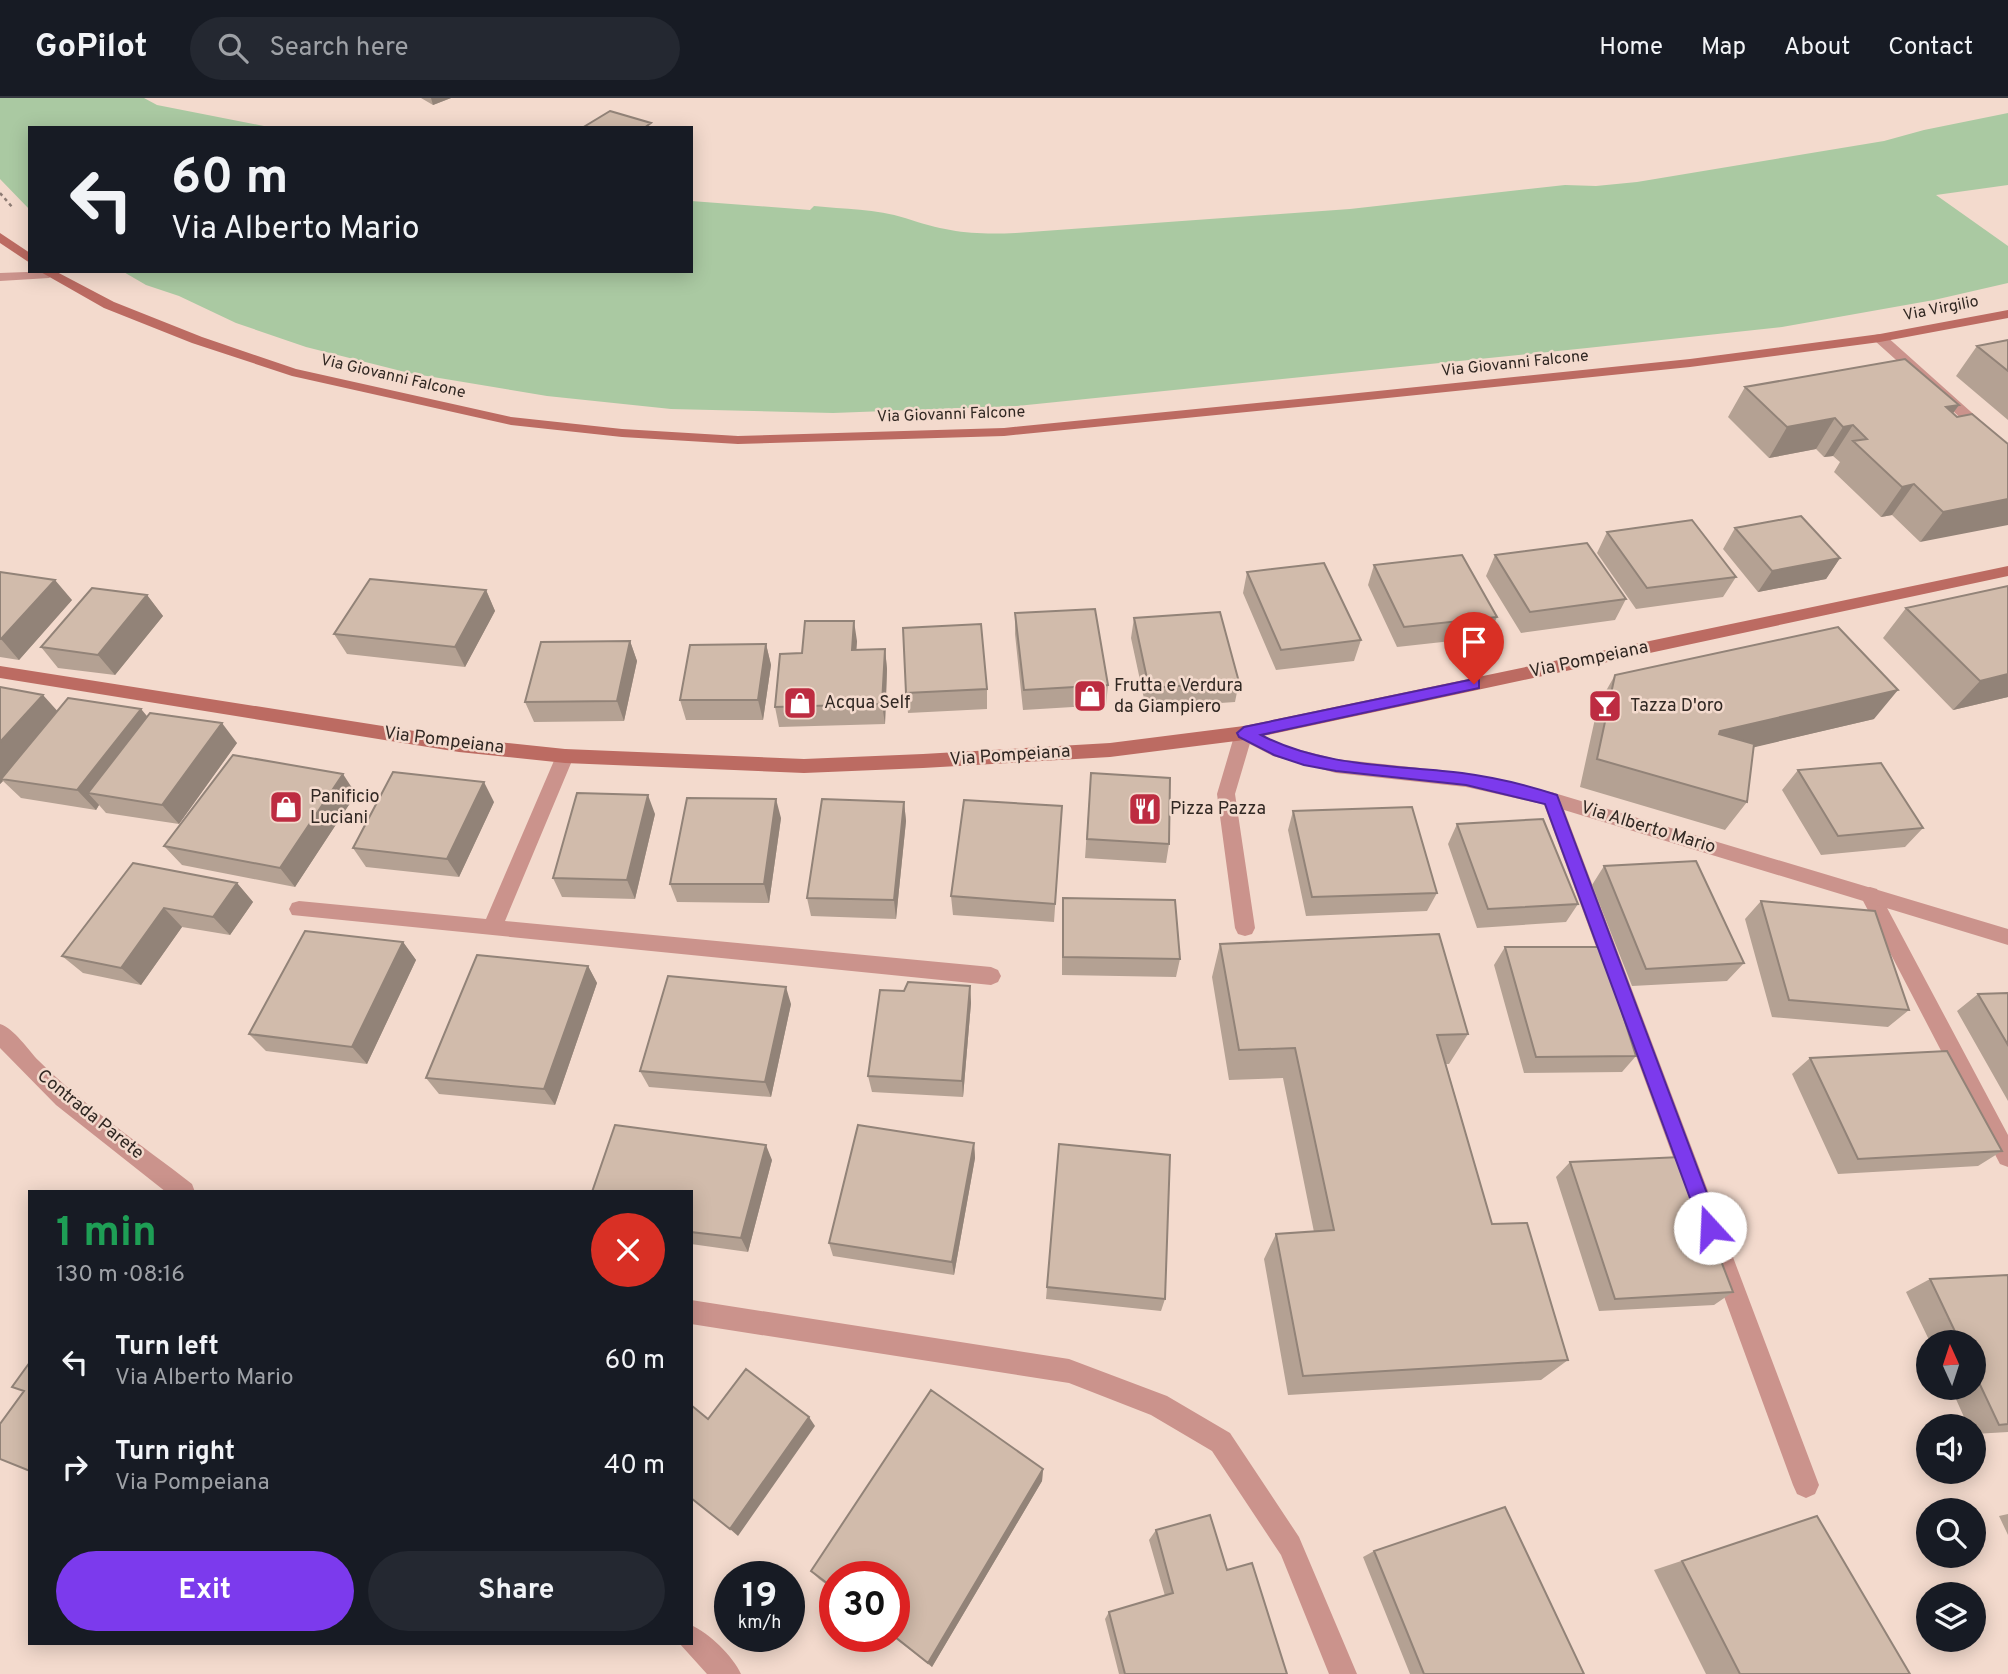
<!DOCTYPE html>
<html lang="en">
<head>
<meta charset="utf-8">
<style>
  :root { --surface:#171b24; --page:#242831; --text:#f1f3f6; --muted:#9ea1a6; --line:#363941; --accent:#7c3aed }
  body { margin:0; font-family:Overpass,sans-serif; background:var(--page); color:var(--text); height:100vh; display:flex; flex-direction:column; font-size:26px; white-space:nowrap }
  * { box-sizing:border-box; margin:0 }
  p { font-size:23px; color:var(--muted) }
  .icon { flex:none; width:38px; height:38px; fill:none; stroke:currentColor; stroke-width:2; stroke-linecap:round; stroke-linejoin:round }
  .map { position:relative; flex:1; overflow:hidden }
  .sheet { position:absolute; left:28px; top:1092px; width:665px; height:455px; display:flex; flex-direction:column; background:var(--surface); border-radius:0px; box-shadow:0 4px 18px #0003 }
  .sheet>* { flex:none }
  .banner { position:absolute; left:28px; top:28px; width:665px; height:147px; border-radius:0px; box-shadow:0 4px 18px #0003; background:#171b24; color:var(--text); overflow:hidden }
  .needle { width:46px; rotate:357deg }
  .fabs { position:absolute; left:1916px; top:1232px; display:grid; gap:14px }
  .fabs a { display:grid; place-items:center; width:70px; height:70px; border-radius:50%; background:var(--surface); box-shadow:0 4px 18px #0003; font-size:35px }
  .speed { position:absolute; left:714px; top:1463px; display:flex; gap:14px; font-size:35px; font-weight:700; text-align:center }
  .speed>* { display:grid; place-content:center; width:91px; height:91px; border-radius:50%; background:var(--surface); box-shadow:0 4px 18px #0003; line-height:1 }
  .speed small { font-size:18px; font-weight:400 }
  .speed .limit { border:10px solid #d22; background:#fff; color:#111 }
  .pin { position:absolute; display:grid; place-items:center; width:60px; height:60px; color:#fff; margin:-72px -30px; border-radius:50% 50% 50% 0; rotate:-45deg; box-shadow:0 0 7px #0007 }
  .pin .icon { rotate:45deg }
  .me { position:absolute; width:77px; margin:-38px; rotate:340deg; stroke-linejoin:round; filter:drop-shadow(0 0 5px #0008) }
  .turn { display:flex; align-items:center; gap:24px; height:147px; padding:0 28px; font-size:32px }
  .turn .icon { width:91px; height:91px; stroke-width:2.5 }
  .turn b { display:block; font-size:49px; line-height:60px }
  .round { display:grid; place-items:center; flex:none; width:74px; height:74px; border-radius:37px; background:var(--page) }
  .head { display:flex; align-items:center; justify-content:space-between; height:119px; padding:0 28px }
  h1 { font-size:42px; font-weight:700; line-height:52px; color:#1e9e55 }
  .button { display:flex; gap:14px; margin-top:auto; padding:14px 28px }
  .button a { flex:1; height:80px; border-radius:42px; background:var(--accent); color:#fff; font-size:28px; font-weight:700; line-height:80px; text-align:center }
  .button a+a { background:var(--page); color:var(--text) }
  ul { padding:0; list-style:none }
  li { display:flex; align-items:center; gap:21px; height:105px; padding:0 28px }
  li div { flex:1 }
  li b { display:block; font-size:26px }
  li em { font-style:normal }
  header { display:flex; align-items:center; gap:42px; box-sizing:border-box; height:98px; padding:0 35px; background:var(--surface); border-bottom:2px solid var(--line) }
  header strong { font-size:33px }
  nav { display:flex; gap:38px; margin-inline-start:auto; font-size:24px }
  .search { width:490px; height:63px; background:var(--page); display:flex; align-items:center; gap:18px; box-sizing:border-box; padding:0 24px; border-radius:38px; color:var(--muted); font-size:26px }
  .map>svg:first-child { display:block }
  .green { fill:#aac9a2 }
  .lines { fill:none; stroke-linecap:round; stroke-linejoin:round }
  .path { stroke:#8d7c74; stroke-width:2.5; stroke-dasharray:3.5 3.5; stroke-linecap:butt }
  .minor { fill:#cb938c; fill-rule:evenodd }
  .tertiary { fill:#cb938c; fill-rule:evenodd }
  .secondary { fill:#bc6b62; fill-rule:evenodd }
  .wall { fill:#b4a193 }
  .shaded-wall { fill:#928378 }
  .building { fill:#d1bbab; stroke:#928378; stroke-width:2 }
  .route { fill:#7c3aed; stroke:#51269a; stroke-width:2 }
  .labels { text-anchor:middle; dominant-baseline:central; stroke-width:5; stroke-linejoin:round; paint-order:stroke }
  .far-street-label { font-size:16px; fill:#312823; stroke:#f3dacd }
  .street-label { font-size:18px; fill:#312823; stroke:#f3dacd }
  .poi-label { font-size:18px; fill:#312823; stroke:#f3dacd; text-anchor:start }
</style>
</head>
<body>
<header>
<strong>GoPilot</strong>
<div class="search"><svg class="icon" aria-label="search" viewBox="0 0 24 24"><circle cx="10" cy="10" r="6"/><path d="M15 15l6 6"/></svg>Search here</div>
<nav><a>Home</a><a>Map</a><a>About</a><a>Contact</a></nav>
</header>
<div class="map">
<svg width="2008" height="1576" viewBox="0 0 2008 1576">
  <rect width="100%" height="100%" fill="#f3dacd"/>
  <path class="green" d="M0 0H144L157 7 274 30H30V112L0 81Z
    M2008 15V87L1936 97 2008 148V185L1934 202 1782 229 1587 250 1017 308 833 315 671 311 547 298 409 275 306 249 236 225 179 198 146 187 122 173H691V103L810 112 814 108C843 111 877 111 905 120 947 134 972 137 1016 135L1350 111 1565 87 1596 88 1637 84 1884 43 1924 32Z"/>
  <g class="lines">
    <path class="path" d="M0 95 13 110"/>
    <path class="minor" d="M1880 236 1885 237 2008 347V360L2003 358 1875 243V237Z
      M1244 628 1250 630 1253 635 1235 696 1255 830 1252 836 1245 838 1238 836 1235 830 1217 696 1235 635 1238 630Z
      M565 651 571 653 574 658 505 823 991 869 998 872 1001 878 998 884 991 887 292 817 289 811 292 805 299 803 486 821 556 658 559 653Z
      M1551 694 1557 696 1560 701 1819 1387 1815 1396 1806 1400 1797 1396 1793 1387 1542 701 1545 696Z
      M1870 789 1877 791 2008 1037V1069L2000 1066 1860 797 1863 791Z
      M691 1202 1069 1261 1167 1298 1230 1335 1299 1439 1357 1576H1329L1281 1457 1212 1353 1151 1317 1069 1285 691 1226Z"/>
    <path class="tertiary" d="M53 173 55 176 49 180 0 183V175Z
      M1244 628 1285 648 1336 661 1466 675 1551 694 2008 831V847L1551 708 1466 689 1336 675 1273 658 1238 640 1235 635 1238 630Z
      M0 926C15 931 27 951 39 963 85 1009 141 1046 192 1086L195 1094H166L56 1007 0 950Z
      M691 1527C709 1535 733 1558 741 1576H707L679 1545H691Z"/>
    <path class="secondary" d="M0 135 30 155V165L0 145Z
      M39 173H55L114 204 202 239 296 271 511 319 622 331 738 338 1004 330 1329 298 1690 261 1880 236 2008 212V220L1880 244 1690 269 1329 306 1004 338 738 346 622 339 511 327 292 278 192 245 104 210Z
      M2008 468V478L1244 642 1110 659 923 670 804 675 565 665 459 654 0 580V568L459 640 565 651 804 661 923 656 1110 645 1244 628Z"/>
  </g>
  <path class="wall" d="M421 0H451L433 7Z
    M2008 242V322L1956 278 1977 248Z
    M1745 289 1959 307 1953 315 1957 319 2008 346 1920 444 1892 417 1881 419 1834 374 1840 364 1833 358 1824 359 1816 351 1769 360 1728 319Z
    M1735 430 1840 460 1826 481 1758 494 1723 451Z
    M1607 434 1736 479 1723 499 1636 511 1597 455Z
    M1495 457 1626 501 1615 522 1521 535 1486 478Z
    M1374 467 1497 519 1488 539 1397 549 1368 487Z
    M0 474 72 502 19 562 0 559Z
    M1247 474 1361 542 1354 563 1276 572 1243 495Z
    M2008 488V599L1953 612 1883 540 1906 510Z
    M486 492 495 513 465 569 347 556 334 536Z
    M147 497 163 518 115 577 58 570 41 549Z
    M1015 515 1108 587 1106 607 1023 612 1015 536Z
    M1134 520 1239 584 1235 604 1146 610 1131 540Z
    M630 543 637 563 624 623 534 624 525 604Z
    M857 543 856 552 885 551 887 571 885 626 779 629 775 609 802 555Z
    M766 546 771 567 763 622H686L680 602Z
    M1615 577 1874 621 1753 649 1747 704 1725 732 1580 689 1598 607Z
    M0 589 57 613 141 611 147 618 237 645 179 726 106 715 99 707 96 712 21 700 3 683 0 686Z
    M987 591V611L908 615 906 595Z
    M1798 672 1923 730 1905 749 1821 757 1782 692Z
    M1091 675 1169 746 1166 765 1085 760Z
    M356 696 295 789 182 767 164 748Z
    M494 704 459 779 366 769 353 750Z
    M904 704 906 723 896 821 811 818 807 800Z
    M1062 708 1054 824 953 817 951 798Z
    M1293 713 1437 795 1427 813 1306 818 1288 732Z
    M655 716 635 801 562 799 553 780Z
    M781 720 769 805 677 804 670 786Z
    M1457 726 1578 806 1566 824 1477 830 1448 746Z
    M133 765 237 785 253 804 230 837 182 829 141 887 83 875 62 858Z
    M1604 768 1744 865 1727 883 1632 888 1592 787Z
    M1063 800 1180 861 1176 879 1062 877V818Z
    M1761 803 1909 912 1888 929 1772 919 1745 821Z
    M403 844 416 862 367 966 266 953 249 936Z
    M1220 846 1468 936 1449 966H1446L1492 1126 1568 1262 1541 1282 1288 1297 1264 1161 1276 1136 1314 1134 1283 980 1229 982 1212 879Z
    M1505 849 1636 958 1622 974 1524 975 1494 867Z
    M588 868 597 885 555 1007 439 996 426 980Z
    M970 888 971 905 963 999 872 994 868 978 904 893Z
    M2008 895V1003L1957 913 1978 896Z
    M791 906 771 999 649 989 640 973Z
    M1810 960 2002 1053 1978 1068 1838 1076 1792 976Z
    M974 1045 975 1060 954 1177 833 1158 829 1145Z
    M1059 1046 1165 1201 1161 1213 1046 1201Z
    M772 1062 748 1154 691 1146V1094Z
    M1570 1064 1733 1194 1714 1207 1599 1213 1556 1079Z
    M2008 1177V1334L1974 1336V1328H1968L1951 1290H1974V1244H1930L1906 1194 1930 1181Z
    M1043 1371 1042 1383 932 1569 892 1538H894L835 1479V1493L819 1481 811 1473Z
    M2008 1416V1437L1999 1418Z
    M1817 1418 1910 1576H1706L1654 1472Z
    M1156 1432 1227 1472 1287 1576H1119L1105 1521 1109 1514 1165 1498 1149 1442Z
    M1374 1453 1584 1576H1410L1363 1459Z"/>
  <path class="shaded-wall" d="M431 0H451L433 7Z
    M1959 307 1937 337 1946 309Z
    M1835 320 1816 351 1769 360 1787 329Z
    M1853 327 1833 358 1824 359 1843 329Z
    M1914 386 1892 417 1881 419 1902 389Z
    M2008 401V427L1920 444 1943 414Z
    M1840 460 1826 481 1758 494 1772 473Z
    M55 482 72 502 19 562 1 541Z
    M486 492 495 513 465 569 455 549Z
    M147 497 163 518 115 577 98 557Z
    M854 523 857 543 855 572 852 552Z
    M630 543 637 563 624 623 617 603Z
    M766 546 771 567 763 622 758 602Z
    M885 551 887 571 885 626 882 606Z
    M2008 576V599L1953 612 1980 583Z
    M1898 592 1874 621 1700 662 1720 633Z
    M43 597 61 617 1 681 3 683 0 686V644Z
    M141 611 157 631 88 695 99 707 96 712 77 692Z
    M222 625 237 645 179 726 162 707Z
    M343 676 356 696 295 789 280 770Z
    M484 684 494 704 459 779 447 761Z
    M648 697 655 716 635 801 627 782Z
    M776 701 781 720 769 805 764 786Z
    M904 704 906 723 896 821 894 802Z
    M237 785 253 804 230 837 213 819Z
    M164 810 182 829 141 887 121 870Z
    M403 844 416 862 367 966 352 949Z
    M588 868 597 885 555 1007 544 991Z
    M970 888 971 905 963 999 962 983Z
    M786 889 791 906 771 999 765 984Z
    M974 1045 975 1060 954 1177 952 1164Z
    M766 1047 772 1062 748 1154 741 1140Z
    M809 1319 815 1328 738 1438 730 1431Z
    M1043 1371 1042 1383 932 1569 928 1565Z"/>
  <path class="building" d="M610 13 651 25 644 30H582Z
    M2008 242V273L1977 248Z
    M1905 261 1959 307 1946 309 1957 319 1972 316 2008 346V401L1943 414 1914 386 1902 389 1853 343 1867 341 1853 327 1843 329 1835 320 1787 329 1745 289Z
    M1801 418 1840 460 1772 473 1735 430Z
    M1692 422 1736 479 1647 490 1607 434Z
    M1587 445 1626 501 1530 514 1495 457Z
    M1462 457 1497 519 1404 529 1374 467Z
    M1324 465 1361 542 1281 552 1247 474Z
    M0 474 55 482 1 541H0Z
    M370 481 486 492 455 549 334 536Z
    M2008 488V576L1980 583 1906 510Z
    M92 490 147 497 98 557 41 549Z
    M1095 511 1108 587 1024 592 1015 515Z
    M1220 514 1239 584 1149 590 1134 520Z
    M805 523H854L852 552 885 551 882 606 775 609 780 556 802 555Z
    M981 526 987 591 906 595 903 530Z
    M1838 529 1898 592 1720 633 1719 636 1754 646 1747 704 1597 661 1615 577Z
    M630 543 617 603 525 604 541 544Z
    M766 546 758 602H680L690 547Z
    M0 589 43 597 0 644Z
    M68 600 141 611 77 692 1 681Z
    M150 615 222 625 162 707 88 695Z
    M233 657 343 676 280 770 164 748Z
    M1881 665 1923 730 1838 738 1798 672Z
    M393 674 484 684 447 761 353 750Z
    M1091 675 1170 680 1169 746 1087 741Z
    M577 695 648 697 627 782 553 780Z
    M687 700 776 701 764 786H670Z
    M822 701 904 704 894 802 807 800Z
    M964 702 1062 708 1055 806 951 798Z
    M1412 709 1437 795 1312 799 1293 713Z
    M1543 721 1578 806 1488 811 1457 726Z
    M1696 763 1744 865 1646 871 1604 768Z
    M133 765 237 785 213 819 164 810 121 870 62 858Z
    M1063 800 1175 802 1180 861 1063 859Z
    M1761 803 1875 813 1909 912 1789 902Z
    M305 833 403 844 352 949 249 936Z
    M1439 836 1468 936 1437 937 1492 1126 1527 1125 1568 1262 1303 1278 1276 1136 1334 1132 1295 950 1239 952 1220 846Z
    M1505 849H1601L1636 958 1536 959Z
    M477 857 588 868 544 991 426 980Z
    M668 878 786 889 765 984 640 973Z
    M908 884 970 888 962 983 868 978 880 892 904 893Z
    M2008 895V947L1978 896Z
    M1947 953 2002 1053 1858 1061 1810 960Z
    M615 1027 766 1047 741 1140 691 1134V1094H592Z
    M858 1027 974 1045 952 1164 829 1145Z
    M1059 1046 1170 1057 1165 1201 1047 1189Z
    M1681 1059 1733 1194 1615 1201 1570 1064Z
    M2008 1177V1326L1999 1327 1974 1274V1244H1960L1930 1181Z
    M30 1264V1373L0 1361V1326L24 1293 12 1289Z
    M746 1271 809 1319 730 1431 691 1400V1307L708 1321Z
    M931 1292 1043 1371 928 1565 894 1538V1479H835V1491L811 1473Z
    M1505 1409 1584 1576H1424L1374 1453Z
    M1210 1417 1227 1472 1252 1465 1287 1576H1125L1109 1514 1173 1495 1156 1432Z
    M1817 1418 1910 1576H1740L1682 1463Z"/>
  <path class="route" d="M1474 581 1479 582V590L1261 637C1322 669 1394 667 1462 675 1492 679 1527 687 1557 697L1720 1130 1717 1137 1710 1139 1704 1137 1701 1130 1545 706 1466 687 1336 673 1304 667 1274 657 1239 639 1237 635 1244 629Z"/>
  <defs>
    <symbol id="shop-square" viewBox="-11 -11 22 22"><rect x="-9" y="-9" width="18" height="18" rx="4" fill="#bd2c41" stroke="#f3dacd"/><path d="M-5-2.5h2.3a2.7 3.5 0 0 1 5.4 0H5L5.5 6h-11ZM-1.5-2.5h3a1.5 2.3 0 0 0-3 0Z" fill="#fff"/></symbol>
    <symbol id="bar-square" viewBox="-11 -11 22 22"><rect x="-9" y="-9" width="18" height="18" rx="4" fill="#bd2c41" stroke="#f3dacd"/><path d="M-6-5H6L.8 .8V4.5H3.5V6h-7V4.5H-.8V.8Z" fill="#fff"/></symbol>
    <symbol id="restaurant-square" viewBox="-11 -11 22 22"><rect x="-9" y="-9" width="18" height="18" rx="4" fill="#bd2c41" stroke="#f3dacd"/><path d="M-5-6h1v4h1v-4h1v4h1v-4h1v5L-1.5 .5V6h-2V.5L-5-1ZM5-6V6H3V1.5H1.5Q1.5-4 5-6Z" fill="#fff"/></symbol>
  </defs>
  <g fill-rule="evenodd">
    <use href="#shop-square" x="1071" y="579" width="38" height="38"/>
    <use href="#shop-square" x="781" y="586" width="38" height="38"/>
    <use href="#bar-square" x="1586" y="589" width="38" height="38"/>
    <use href="#shop-square" x="267" y="690" width="38" height="38"/>
    <use href="#restaurant-square" x="1126" y="692" width="38" height="38"/>
  </g>
  <g class="labels">
    <g class="far-street-label">
      <text transform="translate(1941 211) rotate(-11)">Via Virgilio</text>
      <text transform="translate(1515 266) rotate(-6)">Via Giovanni Falcone</text>
      <text transform="translate(393 279) rotate(13)">Via Giovanni Falcone</text>
      <text transform="translate(951 317) rotate(-2)">Via Giovanni Falcone</text>
    </g>
    <g class="street-label">
      <text transform="translate(1589 562) rotate(-12)">Via Pompeiana</text>
      <text transform="translate(444 643) rotate(7)">Via Pompeiana</text>
      <text transform="translate(1010 658) rotate(-4)">Via Pompeiana</text>
      <text transform="translate(1648 730) rotate(17)">Via Alberto Mario</text>
      <text transform="translate(90 1017) rotate(39)">Contrada Parete</text>
    </g>
    <g class="poi-label">
      <text x="1114" y="588">Frutta e Verdura<tspan x="1114" dy="21">da Giampiero</tspan></text>
      <text x="824" y="605">Acqua Self</text>
      <text x="1630" y="608">Tazza D'oro</text>
      <text x="310" y="699">Panificio<tspan x="310" dy="21">Luciani</tspan></text>
      <text x="1170" y="711">Pizza Pazza</text>
    </g>
  </g>
</svg>
<div class="fabs">
<a><svg class="needle" viewBox="-14 -14 28 28"><path d="M0-13l5 13h-10z" fill="#e53935"/><path d="M0 13l5-13h-10z" fill="#9ea1a6"/></svg></a>
<a><svg class="icon" aria-label="sound" viewBox="0 0 24 24"><path d="M4 9h4l5-4v14l-5-4H4zM17 9q2 3 0 6"/></svg></a>
<a><svg class="icon" aria-label="search" viewBox="0 0 24 24"><circle cx="10" cy="10" r="6"/><path d="M15 15l6 6"/></svg></a>
<a><svg class="icon" aria-label="layers" viewBox="0 0 24 24"><path d="M12 4l9 5-9 5-9-5zM3 14l9 5 9-5"/></svg></a>
</div>
<div class="speed"><div>19<small>km/h</small></div><div class="limit">30</div></div>
<div class="pin" style="left:1474px;top:586px;background:#d93025"><svg class="icon" aria-label="arrive" viewBox="0 0 24 24"><path d="M6 21V4h12l-3 4 3 4H6"/></svg></div>
<svg class="me" style="left:1710px;top:1130px" viewBox="-20 -20 40 40"><circle r="19" fill="#fff"/><path d="M0-13L10 11 0 6-10 11z" fill="#7c3aed"/></svg>
<div class="banner">
<div class="turn"><svg class="icon" aria-label="left" viewBox="0 0 24 24"><path d="M17 20v-9H6M10 6l-5 5 5 5"/></svg><div><b>60 m</b>Via Alberto Mario</div></div>
</div>
<section class="sheet">
<div class="head"><div><h1>1 min</h1><p>130 m · 08:16</p></div><a class="round" style="background:#d93025;color:#fff"><svg class="icon" aria-label="close" viewBox="0 0 24 24"><path d="M6 6l12 12M18 6L6 18"/></svg></a></div>
<ul>
<li><svg class="icon" aria-label="left" viewBox="0 0 24 24"><path d="M17 20v-9H6M10 6l-5 5 5 5"/></svg><div><b>Turn left</b><p>Via Alberto Mario</p></div><em>60 m</em></li>
<li><svg class="icon" aria-label="right" viewBox="0 0 24 24"><path d="M7 20v-9h11M14 6l5 5-5 5"/></svg><div><b>Turn right</b><p>Via Pompeiana</p></div><em>40 m</em></li>
</ul>
<div class="button"><a>Exit</a><a>Share</a></div>
</section>
</div>
</body>
</html>
